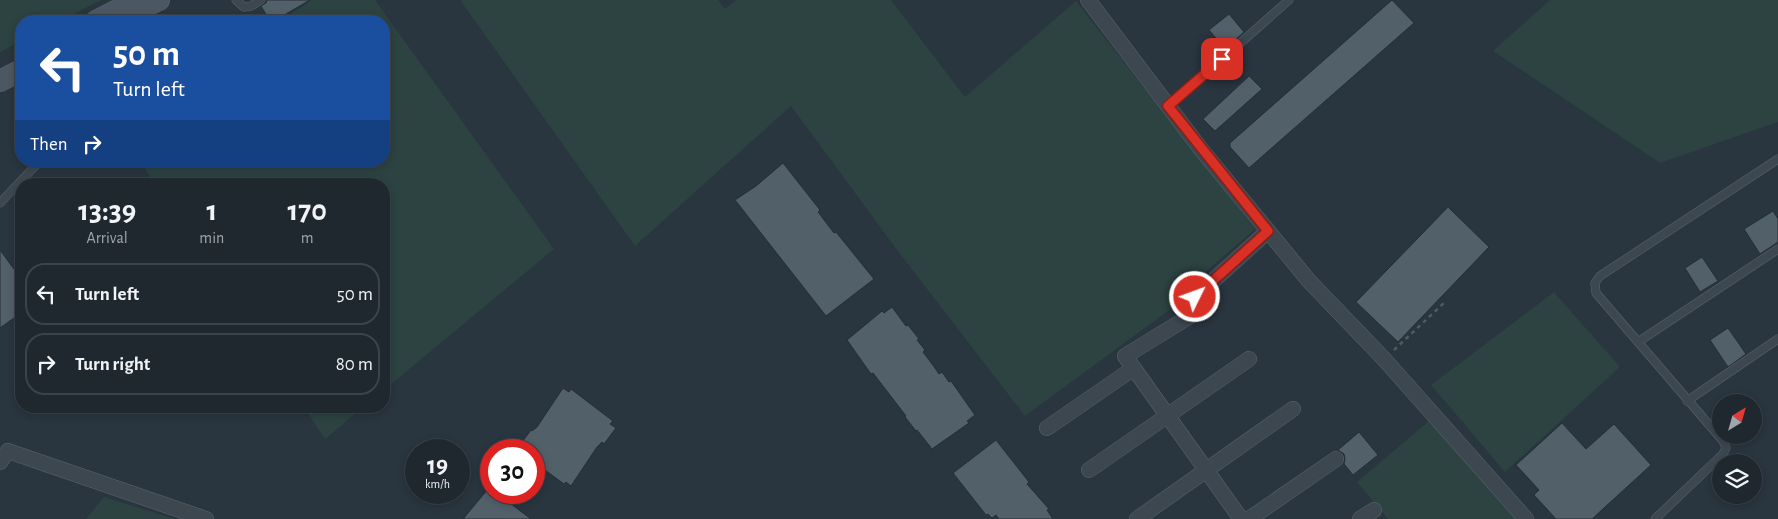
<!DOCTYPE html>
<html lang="en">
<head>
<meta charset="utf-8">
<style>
  :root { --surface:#1f282f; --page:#2c343b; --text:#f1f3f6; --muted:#a1a6aa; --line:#3c444b }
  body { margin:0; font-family:"Alegreya Sans",sans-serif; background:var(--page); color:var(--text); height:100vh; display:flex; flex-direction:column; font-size:19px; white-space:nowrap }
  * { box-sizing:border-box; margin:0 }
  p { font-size:16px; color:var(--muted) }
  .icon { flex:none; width:28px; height:28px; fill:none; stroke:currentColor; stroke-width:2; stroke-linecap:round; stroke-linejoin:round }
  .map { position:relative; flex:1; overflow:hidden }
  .sheet { position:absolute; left:15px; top:178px; width:375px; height:235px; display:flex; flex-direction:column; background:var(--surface); border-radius:20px; box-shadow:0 2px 8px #0003,0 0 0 1px var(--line) }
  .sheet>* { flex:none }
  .top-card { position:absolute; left:15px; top:15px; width:375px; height:152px; border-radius:20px; box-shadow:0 2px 8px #0003,0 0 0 1px var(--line); background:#1a4fa0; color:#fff; overflow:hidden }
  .needle { width:32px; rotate:37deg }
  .controls { position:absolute; left:1712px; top:394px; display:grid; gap:10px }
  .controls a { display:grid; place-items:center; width:50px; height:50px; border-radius:50%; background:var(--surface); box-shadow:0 2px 8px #0003,0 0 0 1px var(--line); font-size:25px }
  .speed { position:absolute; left:405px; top:439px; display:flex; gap:10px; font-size:25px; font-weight:700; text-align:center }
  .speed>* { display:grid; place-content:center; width:65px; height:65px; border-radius:50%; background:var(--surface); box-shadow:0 2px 8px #0003,0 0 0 1px var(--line); line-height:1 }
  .speed small { font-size:12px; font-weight:400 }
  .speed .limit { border:8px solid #d22; background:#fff; color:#111 }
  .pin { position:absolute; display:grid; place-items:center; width:42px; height:42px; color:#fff; margin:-21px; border-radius:10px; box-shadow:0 2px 8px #0006 }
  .me { position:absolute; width:55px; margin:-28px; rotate:48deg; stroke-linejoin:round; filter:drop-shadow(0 0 4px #0008) }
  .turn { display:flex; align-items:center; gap:18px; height:105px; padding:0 15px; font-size:22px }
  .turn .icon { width:65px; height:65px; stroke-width:2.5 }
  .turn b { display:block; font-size:35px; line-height:42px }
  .then { display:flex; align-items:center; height:48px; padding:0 15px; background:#0003; gap:10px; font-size:19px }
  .eta { display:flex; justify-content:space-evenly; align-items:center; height:85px; text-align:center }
  .eta b { font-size:30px; font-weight:600; line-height:35px }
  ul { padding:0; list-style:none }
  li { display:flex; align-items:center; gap:15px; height:62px; margin:0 10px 8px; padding:0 5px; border:2px solid var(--line); border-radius:20px }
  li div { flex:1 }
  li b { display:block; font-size:19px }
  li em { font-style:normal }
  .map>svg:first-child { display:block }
  .green { fill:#2c4341 }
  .building { fill:#52606a; stroke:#232e37 }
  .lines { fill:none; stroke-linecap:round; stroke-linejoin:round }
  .service-casing { stroke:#5a656d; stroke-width:9 }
  .minor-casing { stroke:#5a656d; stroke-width:16 }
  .secondary-casing { stroke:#5a656d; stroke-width:22 }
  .path { stroke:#4b5e5e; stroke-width:2.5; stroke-dasharray:4 4; stroke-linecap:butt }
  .service { stroke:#3d4750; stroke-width:8 }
  .minor { stroke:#3d4750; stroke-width:15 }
  .secondary { stroke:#4b5762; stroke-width:21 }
  .route-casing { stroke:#8d1f18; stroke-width:12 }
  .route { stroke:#d93025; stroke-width:9 }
</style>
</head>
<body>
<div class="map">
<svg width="1778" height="519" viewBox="0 0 1778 519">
  <rect width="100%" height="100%" fill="#29353f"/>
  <path class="green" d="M0 0H101L60 21H21V41L0 52Z
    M306 0H375L554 249 384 390V184H155L140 161H384V21H279L308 3Z
    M460 0H718L725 9 736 0H891L965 97 1076 1 1255 229 1179 295 1183 300 1025 416 897 250 791 106 635 246Z
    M1550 0H1778V122L1660 163 1493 51Z
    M1554 292 1620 367 1505 472 1431 385Z
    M303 406H364L325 439Z
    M1430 420 1520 519H1388L1357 482Z
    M104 497 175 519H86Z"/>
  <path class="building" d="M267 0H310L274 21H270L261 6 266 3Z
    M1392 0 1414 23 1249 168 1230 147V143Z
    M1229 14 1244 32 1225 49 1209 30Z
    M1249 76 1262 89 1215 131 1203 119Z
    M783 163 820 210 818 212 834 233 836 232 874 279 826 316 735 200 756 186Z
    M1448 207 1489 247 1398 342 1356 302Z
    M1773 211 1778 219V242L1760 254 1744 229Z
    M0 250 14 269 21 263V313L0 328Z
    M1702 257 1718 281 1700 292 1685 268Z
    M892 307 906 326 908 325 919 339 917 340 925 350 923 352 935 368 939 374 942 372 949 382 951 381 975 415 967 421 969 423 932 449 917 430 916 431 905 417 906 416 873 373 871 374 847 340 882 311 884 313Z
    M1728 328 1746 354 1728 367 1710 340Z
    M563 388 569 392 571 389 613 421 610 424 616 428 604 444 602 442 597 447 571 486 566 482 564 484 534 462V450H524L519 446 531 430 532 431 537 427Z
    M1562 423 1586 449 1614 424 1651 465 1592 519H1556L1534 495 1539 490 1516 465Z
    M1359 432 1378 455 1353 475 1344 464 1345 459 1344 454 1338 450Z
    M996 440 1029 482 1027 484 1049 509 1047 510 1053 519H999L996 515 992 518 988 514 986 515 953 473Z
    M488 489 491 492 497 495 498 494 531 519H463Z"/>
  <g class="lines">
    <defs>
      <path id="service" d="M236 0 244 7 251 6 261 0
        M1168 107 1289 0
        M0 203 40 161
        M1638 342 1778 249
        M1687 401 1778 339
        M1655 519 1723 454 1726 448 1723 441 1596 293 1595 283 1600 276 1778 159"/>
      <path id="minor" d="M1088 0 1200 148 1309 281 1384 359 1526 519
        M1047 428 1134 368
        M0 462 8 451 206 519
        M1089 470 1249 359
        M1137 519 1293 409
        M1241 519 1125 356 1200 310 1195 297 1268 231
        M1249 519 1336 459
        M1360 519 1374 510"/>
      <path id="secondary" d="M96 21 129 4
        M117 21 159 0
        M0 81 21 70"/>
    </defs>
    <use href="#service" class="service-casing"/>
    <use href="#minor" class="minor-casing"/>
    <use href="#secondary" class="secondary-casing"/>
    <path class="path" d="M1394 350 1446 301"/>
    <use href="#service" class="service"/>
    <use href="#minor" class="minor"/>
    <use href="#secondary" class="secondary"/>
  </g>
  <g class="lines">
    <defs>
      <path id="route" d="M1195 297 1268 231 1168 106 1222 59"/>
    </defs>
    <use href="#route" class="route-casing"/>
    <use href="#route" class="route"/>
  </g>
</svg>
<div class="controls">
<a><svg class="needle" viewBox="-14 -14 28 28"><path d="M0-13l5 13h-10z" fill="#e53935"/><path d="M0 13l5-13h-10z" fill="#a1a6aa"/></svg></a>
<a><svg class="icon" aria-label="layers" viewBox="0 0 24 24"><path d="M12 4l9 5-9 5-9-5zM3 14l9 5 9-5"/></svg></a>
</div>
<div class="speed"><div>19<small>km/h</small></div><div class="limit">30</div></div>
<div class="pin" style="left:1222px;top:59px;background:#d93025"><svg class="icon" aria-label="arrive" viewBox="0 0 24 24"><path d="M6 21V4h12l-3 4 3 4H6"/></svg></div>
<svg class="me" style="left:1195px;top:297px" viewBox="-20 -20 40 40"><circle r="17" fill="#d93025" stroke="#fff" stroke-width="3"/><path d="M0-11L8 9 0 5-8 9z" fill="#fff"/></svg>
<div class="top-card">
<div class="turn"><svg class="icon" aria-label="left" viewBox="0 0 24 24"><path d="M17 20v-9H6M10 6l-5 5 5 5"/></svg><div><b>50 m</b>Turn left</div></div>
<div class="then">Then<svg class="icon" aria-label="right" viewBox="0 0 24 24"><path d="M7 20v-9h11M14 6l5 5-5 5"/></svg></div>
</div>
<section class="sheet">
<div class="eta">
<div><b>13:39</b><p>Arrival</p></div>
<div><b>1</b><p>min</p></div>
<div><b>170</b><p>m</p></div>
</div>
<ul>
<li><svg class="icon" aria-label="left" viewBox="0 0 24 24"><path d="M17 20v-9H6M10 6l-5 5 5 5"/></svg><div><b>Turn left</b></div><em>50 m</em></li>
<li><svg class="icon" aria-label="right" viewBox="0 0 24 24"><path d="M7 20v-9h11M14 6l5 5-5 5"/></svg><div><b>Turn right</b></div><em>80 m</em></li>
</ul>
</section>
</div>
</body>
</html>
